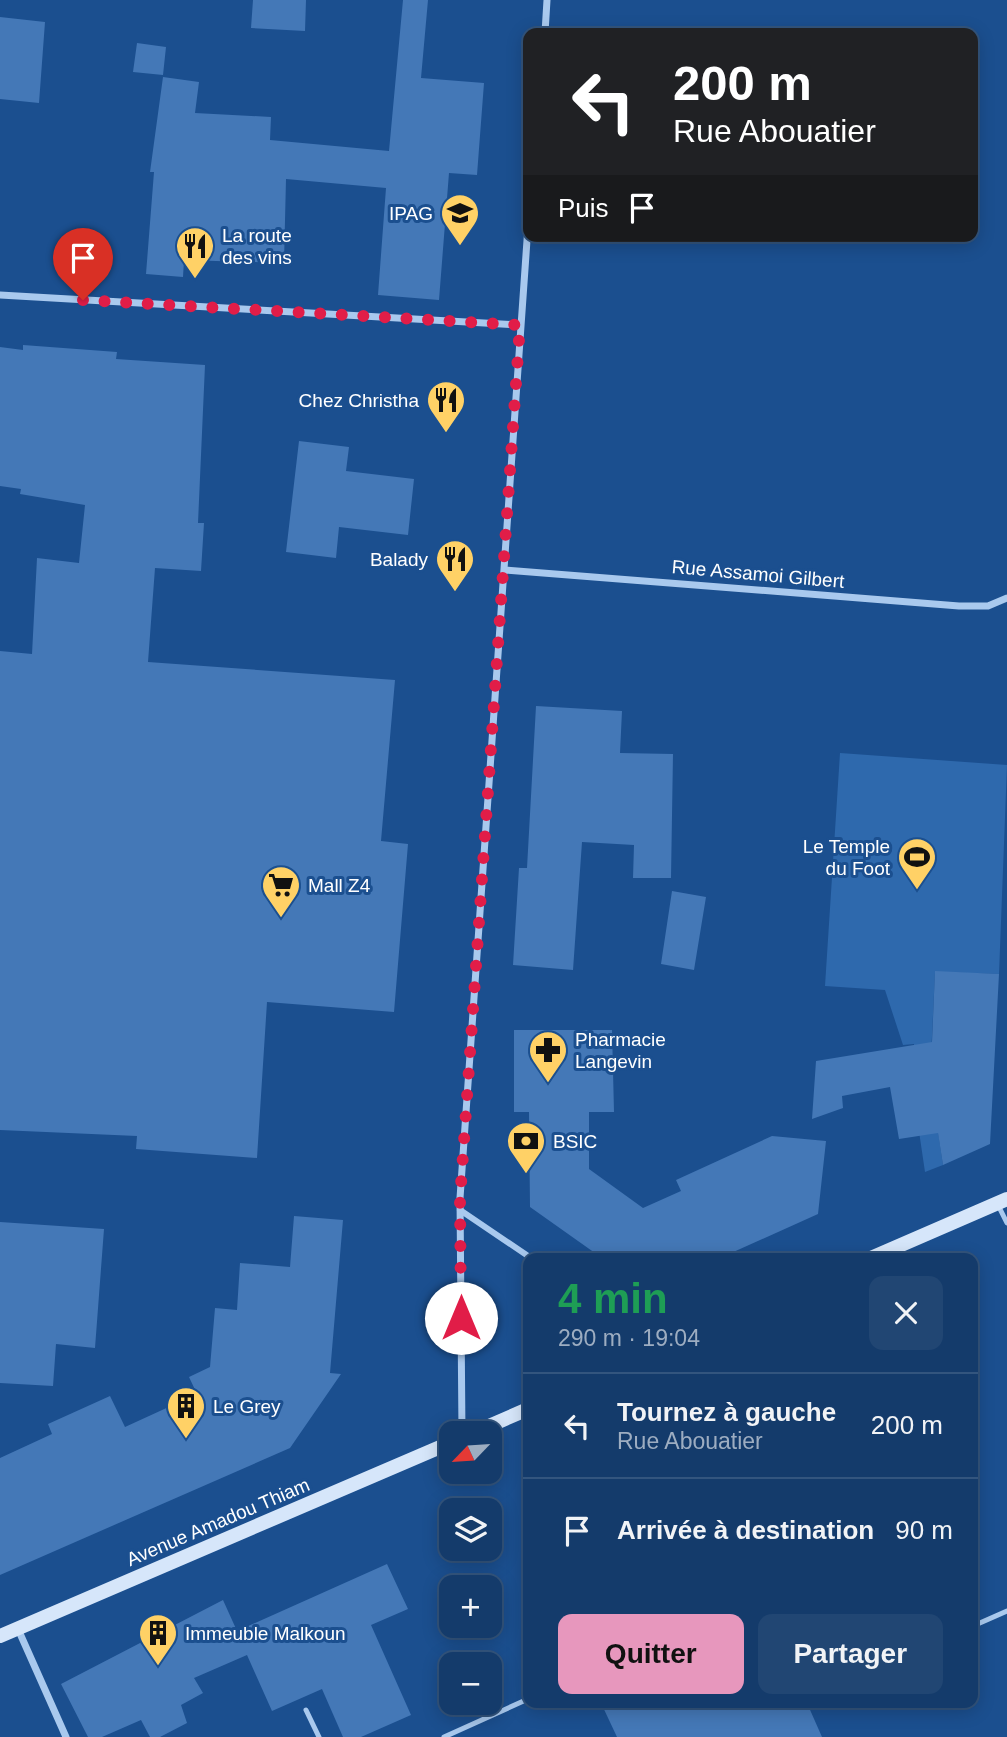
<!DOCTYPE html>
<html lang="fr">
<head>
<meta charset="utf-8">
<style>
  :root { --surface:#143b6b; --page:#214673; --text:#f1f3f6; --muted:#9dadc1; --line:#33557e; --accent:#e797bd }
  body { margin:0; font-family:Arial,sans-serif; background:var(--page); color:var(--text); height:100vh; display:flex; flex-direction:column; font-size:26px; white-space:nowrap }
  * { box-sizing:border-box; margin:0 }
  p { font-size:23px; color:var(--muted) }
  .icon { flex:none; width:38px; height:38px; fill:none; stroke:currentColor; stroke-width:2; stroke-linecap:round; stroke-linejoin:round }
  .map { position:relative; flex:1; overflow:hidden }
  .panel { position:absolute; left:523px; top:1253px; width:455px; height:455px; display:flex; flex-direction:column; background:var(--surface); border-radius:14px; box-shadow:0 4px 18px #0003,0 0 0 2px var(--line) }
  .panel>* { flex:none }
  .guide { position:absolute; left:523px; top:28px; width:455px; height:214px; border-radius:14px; box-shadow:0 4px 18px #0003,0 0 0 2px var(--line); background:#202124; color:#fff; overflow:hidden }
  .needle { width:46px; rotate:245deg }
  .tools { position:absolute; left:439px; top:1421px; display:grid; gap:14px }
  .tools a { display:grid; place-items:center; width:63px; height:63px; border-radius:14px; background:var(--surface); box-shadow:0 4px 18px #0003,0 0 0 2px var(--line); font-size:35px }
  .pin { position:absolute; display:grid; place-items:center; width:60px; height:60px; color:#fff; margin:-72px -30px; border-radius:50% 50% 50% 0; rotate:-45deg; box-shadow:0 0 7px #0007 }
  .pin .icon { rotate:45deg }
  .me { position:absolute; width:77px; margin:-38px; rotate:0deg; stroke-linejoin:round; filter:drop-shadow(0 0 5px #0008) }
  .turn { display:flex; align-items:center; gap:24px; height:147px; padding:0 35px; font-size:32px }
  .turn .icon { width:91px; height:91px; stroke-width:2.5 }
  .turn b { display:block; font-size:49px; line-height:60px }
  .then { display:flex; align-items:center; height:66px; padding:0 35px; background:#0003; gap:14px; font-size:26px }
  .round { display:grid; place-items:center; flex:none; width:74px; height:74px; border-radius:14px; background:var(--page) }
  .headline { display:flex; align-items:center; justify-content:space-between; height:119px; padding:0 35px }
  h1 { font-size:42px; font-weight:700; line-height:52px; color:#1e9e55 }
  .cta { display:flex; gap:14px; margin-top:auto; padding:14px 35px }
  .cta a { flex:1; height:80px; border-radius:14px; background:var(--accent); color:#111; font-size:28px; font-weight:700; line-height:80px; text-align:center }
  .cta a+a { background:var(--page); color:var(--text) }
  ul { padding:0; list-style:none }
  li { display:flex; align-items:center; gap:21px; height:105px; padding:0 35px; border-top:2px solid var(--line) }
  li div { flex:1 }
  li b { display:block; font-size:26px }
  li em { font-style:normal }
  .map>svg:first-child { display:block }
  .green { fill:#2e69ad }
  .building { fill:#4478b7 }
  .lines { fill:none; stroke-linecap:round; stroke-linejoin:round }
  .service { stroke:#a9c9ee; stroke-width:5 }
  .pedestrian { stroke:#a9c9ee; stroke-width:6 }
  .minor { stroke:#a9c9ee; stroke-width:7 }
  .secondary { stroke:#d6e6fa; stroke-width:14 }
  .route { stroke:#e11d48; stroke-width:12; stroke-dasharray:0 21.6 }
  .labels { text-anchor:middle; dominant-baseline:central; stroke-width:6; stroke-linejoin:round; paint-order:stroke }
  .poi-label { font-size:19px; fill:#fff; stroke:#1b4f8f; text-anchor:start }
  .street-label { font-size:19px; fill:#fff; stroke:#1b4f8f }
</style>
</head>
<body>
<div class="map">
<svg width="1007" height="1737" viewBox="0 0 1007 1737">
  <rect width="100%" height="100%" fill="#1b4f8f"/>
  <path class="green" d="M840 753 1007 765 999 974 935 972 930 1079 943 1165 925 1172 912 1084 914 1044 903 1045 885 990 825 986Z"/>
  <path class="building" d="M253 0H306L305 31 251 28Z
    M403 0H428L421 78 484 83 477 175 449 173 439 300 378 295 386 188 286 179 284 263 184 260 183 277 146 274 154 172H150L163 77 199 82 195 113 271 117 270 140 389 151Z
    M0 17 45 22 39 103 0 99Z
    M137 43 166 47 163 75 133 72Z
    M23 345 117 352 116 359 205 365 198 523H204L201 571 155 568 148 662 395 680 381 841 408 844 394 1012 267 1002 257 1158 136 1149 137 1136 0 1130V651L32 654 37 558 79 563 85 505 20 494 21 489 0 486V347L23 350Z
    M299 441 349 447 346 471 414 479 408 535 339 527 336 558 286 552Z
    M536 706 622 711 620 753 673 754 671 878H633L634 845 582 842 573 970 513 965 519 868H527Z
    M672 891 706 897 694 970 661 964Z
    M935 971 999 974 990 1144 943 1165 938 1133 899 1139 890 1087 842 1096 843 1108 812 1119 816 1061 932 1042Z
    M514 1030H612L614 1112H589V1169L643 1208 681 1191 676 1180 772 1136 826 1141 818 1214 720 1258H602L530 1207 529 1112H514Z
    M294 1216 343 1220 330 1373 341 1374 290 1448 0 1575V1458L52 1434 48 1424 110 1396 125 1427 197 1394 189 1377 210 1367 215 1308 237 1310 240 1263 290 1267Z
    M0 1222 104 1229 95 1348 56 1344 53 1386 0 1383Z
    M387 1564 408 1609 371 1625 411 1715 361 1737H343L322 1689 272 1711 247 1655 194 1678 203 1693 181 1705 187 1723 160 1737H150L141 1720 102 1737H88L61 1684 223 1600 237 1631Z
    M601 1703H807L822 1737H617Z"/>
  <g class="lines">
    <path class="service" d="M997 1203 1007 1223
      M973 1626 1007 1611
      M306 1710 319 1737
      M444 1737 528 1699"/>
    <path class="pedestrian" d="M460 1210 531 1258"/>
    <path class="minor" d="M545 33 547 0
      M0 295 520 325
      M506 570 959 606H988L1007 598
      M462 1433 460 1198 528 226
      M18 1629 66 1737"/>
    <path class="secondary" d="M871 1258 1007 1199
      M473 1433 528 1409
      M0 1636 452 1442"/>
  </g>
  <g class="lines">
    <path class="route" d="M83 300 520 325 460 1199 461 1318"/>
  </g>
  <defs>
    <symbol id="university-pin" viewBox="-11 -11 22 30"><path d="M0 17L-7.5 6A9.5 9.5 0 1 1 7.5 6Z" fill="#ffd166" stroke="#1b4f8f"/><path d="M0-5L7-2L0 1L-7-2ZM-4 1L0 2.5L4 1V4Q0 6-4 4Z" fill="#111"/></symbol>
    <symbol id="restaurant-pin" viewBox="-11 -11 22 30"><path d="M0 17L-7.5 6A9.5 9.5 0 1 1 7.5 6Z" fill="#ffd166" stroke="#1b4f8f"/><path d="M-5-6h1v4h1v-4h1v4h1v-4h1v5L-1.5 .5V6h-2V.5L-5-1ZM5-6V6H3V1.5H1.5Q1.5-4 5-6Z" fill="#111"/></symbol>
    <symbol id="stadium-pin" viewBox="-11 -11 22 30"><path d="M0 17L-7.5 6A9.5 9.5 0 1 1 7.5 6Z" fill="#ffd166" stroke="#1b4f8f"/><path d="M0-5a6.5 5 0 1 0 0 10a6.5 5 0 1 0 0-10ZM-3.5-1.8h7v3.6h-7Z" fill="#111"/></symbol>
    <symbol id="supermarket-pin" viewBox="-11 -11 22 30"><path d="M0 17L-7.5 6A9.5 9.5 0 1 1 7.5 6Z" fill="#ffd166" stroke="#1b4f8f"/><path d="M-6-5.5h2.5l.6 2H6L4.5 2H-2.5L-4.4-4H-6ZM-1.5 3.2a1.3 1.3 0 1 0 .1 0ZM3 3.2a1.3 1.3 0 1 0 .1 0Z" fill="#111"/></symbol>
    <symbol id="pharmacy-pin" viewBox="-11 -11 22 30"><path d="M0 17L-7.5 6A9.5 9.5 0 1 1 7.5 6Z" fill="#ffd166" stroke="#1b4f8f"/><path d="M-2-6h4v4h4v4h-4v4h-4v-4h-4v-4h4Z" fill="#111"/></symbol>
    <symbol id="bank-pin" viewBox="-11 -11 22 30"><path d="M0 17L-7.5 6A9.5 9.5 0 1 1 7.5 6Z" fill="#ffd166" stroke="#1b4f8f"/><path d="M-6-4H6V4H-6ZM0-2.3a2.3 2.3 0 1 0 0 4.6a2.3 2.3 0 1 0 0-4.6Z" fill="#111"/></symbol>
    <symbol id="building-pin" viewBox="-11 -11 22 30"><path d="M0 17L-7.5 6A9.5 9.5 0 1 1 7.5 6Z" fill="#ffd166" stroke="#1b4f8f"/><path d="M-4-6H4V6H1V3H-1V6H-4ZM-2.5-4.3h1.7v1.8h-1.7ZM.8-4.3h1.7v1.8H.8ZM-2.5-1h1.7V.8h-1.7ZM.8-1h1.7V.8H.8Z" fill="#111"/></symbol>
  </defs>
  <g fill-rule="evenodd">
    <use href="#university-pin" x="438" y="191" width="44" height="60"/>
    <use href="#restaurant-pin" x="173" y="224" width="44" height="60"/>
    <use href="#restaurant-pin" x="424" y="378" width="44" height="60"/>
    <use href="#restaurant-pin" x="433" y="537" width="44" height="60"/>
    <use href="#stadium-pin" x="895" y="835" width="44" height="60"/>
    <use href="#supermarket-pin" x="259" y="863" width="44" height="60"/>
    <use href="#pharmacy-pin" x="526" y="1028" width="44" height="60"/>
    <use href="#bank-pin" x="504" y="1119" width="44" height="60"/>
    <use href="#building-pin" x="164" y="1384" width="44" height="60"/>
    <use href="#building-pin" x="136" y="1611" width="44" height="60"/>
  </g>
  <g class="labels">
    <g class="poi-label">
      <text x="433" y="213" text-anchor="end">IPAG</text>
      <text x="222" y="235">La route<tspan x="222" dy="22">des vins</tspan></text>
      <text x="419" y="400" text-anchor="end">Chez Christha</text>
      <text x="428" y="559" text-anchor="end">Balady</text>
      <text x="890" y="846" text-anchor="end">Le Temple<tspan x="890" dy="22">du Foot</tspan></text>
      <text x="308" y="885">Mall Z4</text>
      <text x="575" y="1039">Pharmacie<tspan x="575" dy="22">Langevin</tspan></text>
      <text x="553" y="1141">BSIC</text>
      <text x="213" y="1406">Le Grey</text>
      <text x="185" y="1633">Immeuble Malkoun</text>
    </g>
    <g class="street-label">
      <text transform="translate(758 574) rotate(5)">Rue Assamoi Gilbert</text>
      <text transform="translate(218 1522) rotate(-23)">Avenue Amadou Thiam</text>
    </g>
  </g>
</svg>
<div class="tools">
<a><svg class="needle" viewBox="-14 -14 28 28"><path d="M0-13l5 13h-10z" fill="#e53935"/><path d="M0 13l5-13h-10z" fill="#9dadc1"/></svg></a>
<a><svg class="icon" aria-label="layers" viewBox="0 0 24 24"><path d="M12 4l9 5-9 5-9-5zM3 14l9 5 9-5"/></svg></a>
<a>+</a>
<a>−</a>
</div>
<div class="pin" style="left:83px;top:300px;background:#d93025"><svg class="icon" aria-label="arrive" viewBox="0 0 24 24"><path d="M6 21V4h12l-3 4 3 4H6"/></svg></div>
<svg class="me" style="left:461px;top:1318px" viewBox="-20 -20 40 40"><circle r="19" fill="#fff"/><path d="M0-13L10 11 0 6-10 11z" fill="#e11d48"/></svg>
<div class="guide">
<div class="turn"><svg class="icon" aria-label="left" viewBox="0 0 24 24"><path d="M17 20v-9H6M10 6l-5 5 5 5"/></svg><div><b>200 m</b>Rue Abouatier</div></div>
<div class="then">Puis<svg class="icon" aria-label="arrive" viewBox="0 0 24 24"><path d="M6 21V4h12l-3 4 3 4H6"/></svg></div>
</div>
<section class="panel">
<div class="headline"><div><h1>4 min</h1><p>290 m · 19:04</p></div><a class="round"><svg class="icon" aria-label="close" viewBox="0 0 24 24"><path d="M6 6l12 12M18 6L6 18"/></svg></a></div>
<ul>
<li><svg class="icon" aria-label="left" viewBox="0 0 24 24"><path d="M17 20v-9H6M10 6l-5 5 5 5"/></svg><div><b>Tournez à gauche</b><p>Rue Abouatier</p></div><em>200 m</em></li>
<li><svg class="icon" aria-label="arrive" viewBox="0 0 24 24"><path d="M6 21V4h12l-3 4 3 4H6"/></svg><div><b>Arrivée à destination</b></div><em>90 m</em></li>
</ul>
<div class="cta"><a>Quitter</a><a>Partager</a></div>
</section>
</div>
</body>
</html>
